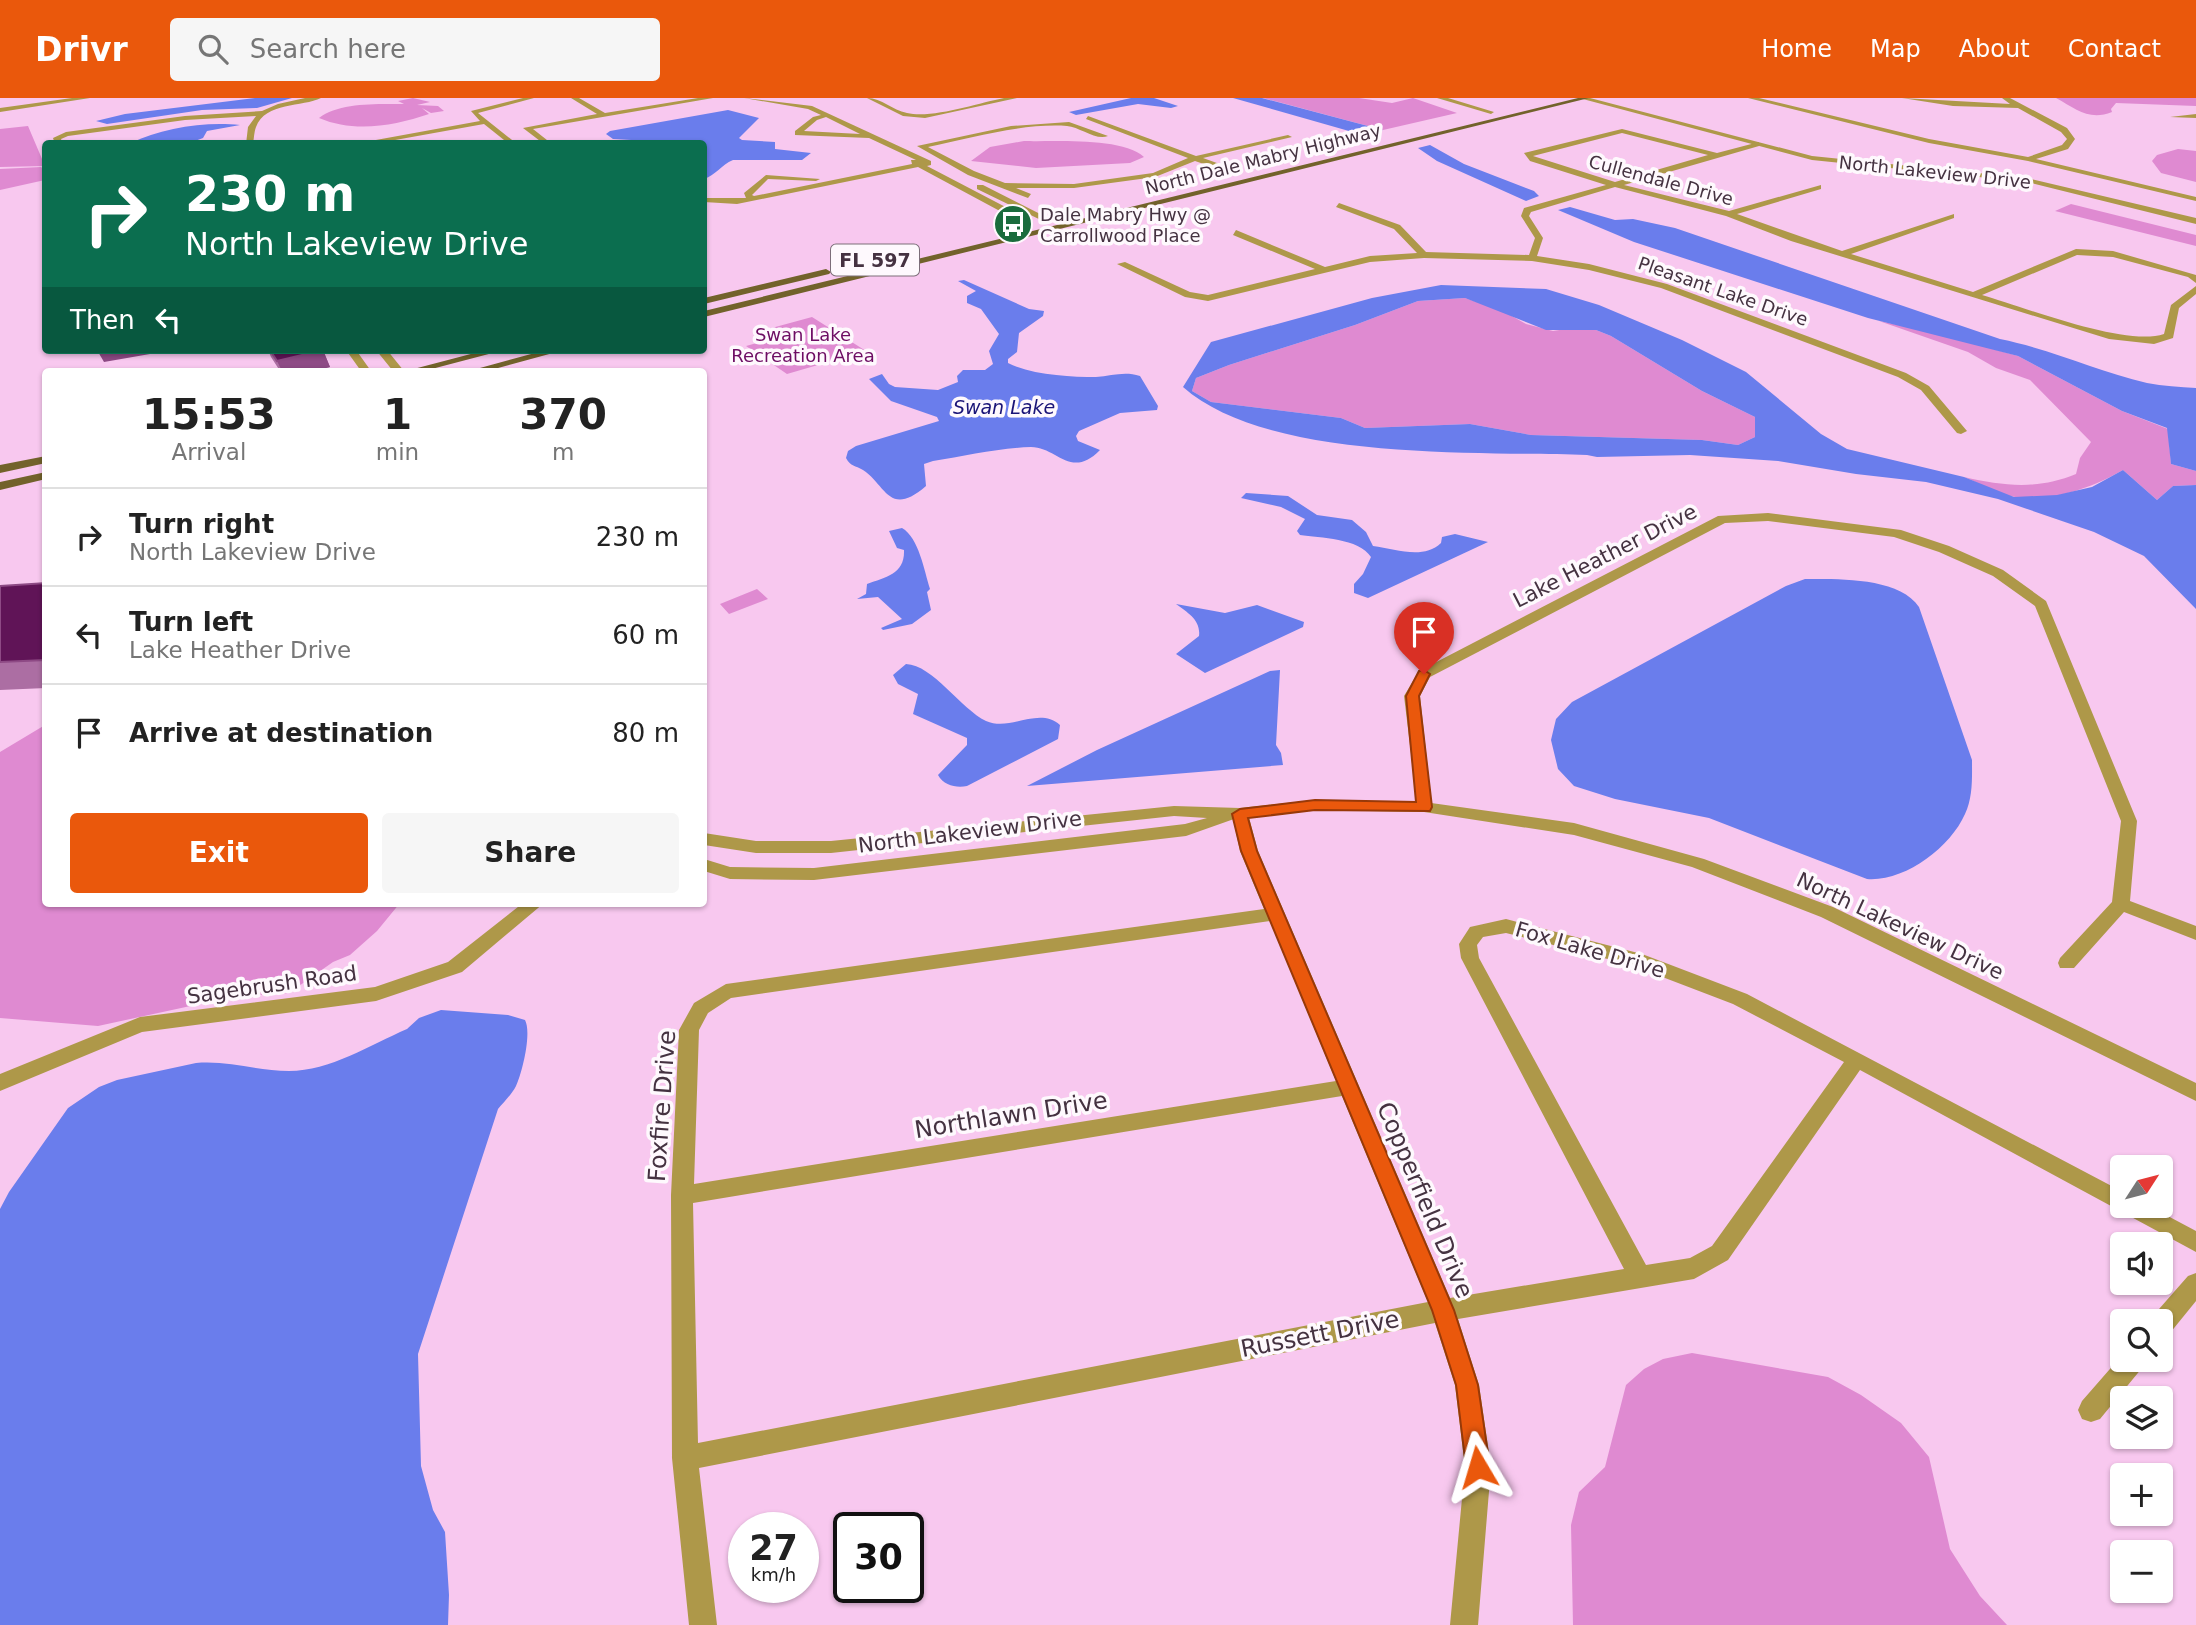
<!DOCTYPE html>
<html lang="en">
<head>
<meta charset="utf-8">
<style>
  :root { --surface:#fff; --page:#f6f6f6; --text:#222; --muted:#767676; --line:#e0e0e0; --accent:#ea580c }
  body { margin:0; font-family:"DejaVu Sans",sans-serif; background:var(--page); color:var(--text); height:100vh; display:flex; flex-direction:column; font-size:26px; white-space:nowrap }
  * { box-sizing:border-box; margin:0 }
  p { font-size:23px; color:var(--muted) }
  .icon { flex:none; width:38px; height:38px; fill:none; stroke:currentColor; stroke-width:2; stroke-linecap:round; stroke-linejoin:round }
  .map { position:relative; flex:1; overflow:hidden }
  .side { position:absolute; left:42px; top:270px; width:665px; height:539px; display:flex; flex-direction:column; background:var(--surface); border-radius:7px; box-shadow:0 2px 5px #0004 }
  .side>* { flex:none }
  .guide { position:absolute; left:42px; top:42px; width:665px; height:214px; border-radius:7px; box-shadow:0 2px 5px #0004; background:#0b6e4f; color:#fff; overflow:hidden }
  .needle { width:46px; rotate:54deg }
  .tools { position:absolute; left:2110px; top:1057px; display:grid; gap:14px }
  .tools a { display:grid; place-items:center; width:63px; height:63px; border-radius:7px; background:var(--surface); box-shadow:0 2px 5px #0004; font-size:35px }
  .speed { position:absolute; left:728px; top:1414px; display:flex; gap:14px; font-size:35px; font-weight:700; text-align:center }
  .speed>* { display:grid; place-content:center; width:91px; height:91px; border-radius:50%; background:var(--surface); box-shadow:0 2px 5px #0004; line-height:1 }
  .speed small { font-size:18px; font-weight:400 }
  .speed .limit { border:4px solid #111; border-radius:10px; background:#fff; color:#111 }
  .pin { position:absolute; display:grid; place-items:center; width:60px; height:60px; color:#fff; margin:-72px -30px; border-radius:50% 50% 50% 0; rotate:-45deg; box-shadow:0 0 7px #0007 }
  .pin .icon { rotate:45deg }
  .me { position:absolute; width:77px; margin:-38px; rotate:353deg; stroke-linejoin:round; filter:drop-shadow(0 0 5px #0008) }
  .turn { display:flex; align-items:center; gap:24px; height:147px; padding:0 28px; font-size:32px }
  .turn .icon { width:91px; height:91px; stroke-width:2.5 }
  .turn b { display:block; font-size:49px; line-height:60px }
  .then { display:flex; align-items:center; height:66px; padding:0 28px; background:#0003; gap:14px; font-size:26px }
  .eta { display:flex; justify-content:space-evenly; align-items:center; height:119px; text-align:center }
  .eta b { font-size:42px; font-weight:600; line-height:49px }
  .button { display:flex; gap:14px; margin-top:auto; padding:14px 28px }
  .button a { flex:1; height:80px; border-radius:7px; background:var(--accent); color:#fff; font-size:28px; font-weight:600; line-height:80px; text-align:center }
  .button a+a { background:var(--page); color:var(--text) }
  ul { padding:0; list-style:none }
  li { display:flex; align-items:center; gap:21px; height:98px; padding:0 28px; border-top:2px solid var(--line) }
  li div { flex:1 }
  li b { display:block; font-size:26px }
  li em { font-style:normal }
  header { display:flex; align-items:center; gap:42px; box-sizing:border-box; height:98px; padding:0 35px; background:var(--accent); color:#fff }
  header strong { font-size:33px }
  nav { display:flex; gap:38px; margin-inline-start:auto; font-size:24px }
  .search { width:490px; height:63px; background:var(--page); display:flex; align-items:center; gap:18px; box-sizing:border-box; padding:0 24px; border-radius:7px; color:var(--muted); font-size:26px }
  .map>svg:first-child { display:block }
  .green { fill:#df8ad1 }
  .water { fill:#6a7dec; fill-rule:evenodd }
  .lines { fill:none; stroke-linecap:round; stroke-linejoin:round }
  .minor { fill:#ae9849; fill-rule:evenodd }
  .tertiary { fill:#ae9849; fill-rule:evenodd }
  .primary { fill:#72622b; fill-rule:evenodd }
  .wall { fill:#ac6ea3 }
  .shaded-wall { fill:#8e4a85 }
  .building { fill:#601457; stroke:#8e4a85; stroke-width:2 }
  .route { fill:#ea580c; stroke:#983908; stroke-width:2 }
  .labels { text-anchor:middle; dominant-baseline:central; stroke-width:7; stroke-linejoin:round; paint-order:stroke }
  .far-street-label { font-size:18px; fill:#453241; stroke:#fef9fd }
  .far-poi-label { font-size:18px; fill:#453241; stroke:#fef9fd; text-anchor:start }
  .far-park-label { font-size:18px; fill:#6d0c63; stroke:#fef9fd }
  .shield { fill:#fef9fd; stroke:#7c6e79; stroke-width:2 }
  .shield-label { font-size:19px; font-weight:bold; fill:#453241 }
  .far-water-label { font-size:19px; font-style:italic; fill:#1a1477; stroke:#fef9fd }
  .street-label { font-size:21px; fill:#453241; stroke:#fef9fd }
  .near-street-label { font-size:24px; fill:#453241; stroke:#fef9fd }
</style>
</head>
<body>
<header>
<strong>Drivr</strong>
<div class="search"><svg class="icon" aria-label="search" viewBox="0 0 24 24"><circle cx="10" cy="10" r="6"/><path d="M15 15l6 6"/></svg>Search here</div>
<nav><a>Home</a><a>Map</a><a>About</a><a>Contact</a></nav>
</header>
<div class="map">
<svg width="2196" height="1527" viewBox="0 0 2196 1527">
  <rect width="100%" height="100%" fill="#f8c8ef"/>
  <path class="green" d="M413 0 430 4 417 7 438 8 444 13 431 15 422 10 429 16C394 28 354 35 319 20 339 4 379 6 404 6L398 3Z
    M1263 0H1359L1392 5 1413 0 1457 15 1383 32Z
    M2056 0H2196V8L2116 5 2111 11 2112 14C2089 23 2076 11 2056 0Z
    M28 28 45 68 0 69V31Z
    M1024 43C1055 44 1122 39 1144 59L1130 65 1036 70 971 63 990 49Z
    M2178 51 2196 53V84L2161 75 2152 63 2157 57Z
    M41 69 45 72V82L0 92V71Z
    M2071 106 2196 137V148L2055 113Z
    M1465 200 1503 213 1526 226 1553 233 1572 230 1596 232 1611 238 1702 293 1755 319V339L1738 347 1702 342 1531 337 1470 326 1365 330 1341 320 1211 304 1192 293 1196 280 1229 267 1355 227 1418 203Z
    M812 219 866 253 787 276 746 248 779 239 768 231Z
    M1879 223 1936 235 2018 258 2122 313 2168 331 2171 366 2196 373V387L2173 388 2157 402 2123 372C2092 390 2052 404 2015 399 1999 397 1980 385 1964 379 2004 388 2037 392 2076 376L2080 360 2091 344 2030 282 1996 270 1968 254Z
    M757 491 768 501 729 516 720 506Z
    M45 627 46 805H400L377 833 350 857 333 864 289 895 232 899 98 928 0 920V654Z
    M1692 1255 1828 1279 1861 1297 1901 1325 1929 1359 1950 1451 1980 1498 2007 1527H1573L1571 1427 1579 1394 1605 1369 1626 1287 1644 1271 1663 1261Z"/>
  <path class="water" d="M255 0H292L257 10 202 12 107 26 96 23 125 16Z
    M1131 0H1154L1178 8 1171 10 1138 6 1076 17 1069 14Z
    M1233 0H1262L1383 32 1363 37Z
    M728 12 759 20 739 40 742 42 775 44V51L811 55 802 62H733C721 67 716 77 704 81V46L613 41 606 36 610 33Z
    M240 27 207 33 203 40 195 43 131 45C161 30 206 23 240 27Z
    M1430 47 1464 66 1534 93 1539 98 1526 103 1437 63 1418 50Z
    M1570 109 1615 122 1633 121 1675 130 2000 241C2050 251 2097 273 2147 285 2163 288 2180 289 2196 290V373L2171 366 2167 330 2122 313 2018 258 1868 220 1634 144 1558 112Z
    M964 182 1029 211 1044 213 1043 218 1019 235 1017 254 1008 261V265C1032 277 1070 279 1096 279 1112 278 1124 273 1140 278L1158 308 1157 312 1120 315 1079 333 1076 338 1078 343 1100 352C1071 382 1057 349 1031 349 999 350 965 358 933 363L924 366 926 388C889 420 886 387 863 372 855 367 851 369 846 360L848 353 856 348 939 323 937 319 891 303 869 281 882 276 889 286 895 289 938 292 958 284 957 278 963 272H985L993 266 989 253 999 236 981 211 967 205V198L976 193 958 183Z
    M1441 187 1546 191 1599 207 1682 242 1746 274 1821 336 1847 351 1964 379 2014 399 2057 397 2092 389 2123 372 2157 402 2173 388 2196 387V511L2144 458 2094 434 1998 401 1926 384 1856 376 1778 363 1690 357 1597 359 1587 357C1477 353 1268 364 1183 289L1211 244 1372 200ZM1465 200 1546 232H1596L1611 238 1702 293 1755 319V339L1738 347 1702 342 1531 337 1470 326 1365 330 1341 320 1211 304 1192 293 1196 280 1229 267 1355 227 1418 203Z
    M1246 395 1288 398 1317 417 1352 422 1366 434 1373 448C1396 451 1423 462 1441 445L1442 439 1455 436 1488 444 1368 500 1354 495V486L1363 476 1371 459C1359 440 1320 440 1300 437L1297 433 1305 421 1281 409 1241 400Z
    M902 430C919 440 924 472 930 491L927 494 931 512 912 526 883 532 881 530 902 521 878 499 857 501 866 496 867 486C886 479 905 476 904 452L897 450 889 433Z
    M1805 481C1838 481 1899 479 1919 509L1972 662C1972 680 1973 699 1965 716 1950 750 1904 784 1867 781L1709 720 1615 701 1574 688 1558 671 1551 642 1556 621 1572 604 1786 488Z
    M1176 506 1225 515 1257 507 1304 524 1303 529 1205 575 1176 556 1199 538C1201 522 1188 515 1176 506Z
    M906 566C933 567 961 611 986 623 1011 634 1038 608 1060 627L1058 641 967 688C957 690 944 688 938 677L967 647V640L913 616 918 596 898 586 893 577Z
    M1280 572 1276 647 1281 655 1283 667 1027 688 1097 652 1270 573Z
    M441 912 508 917 525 922C532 935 522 975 516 988 512 996 504 1004 498 1011L418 1256 421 1368 433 1412 445 1434 449 1497 448 1527H0V1111L9 1094 68 1010 99 989 117 982 196 965C227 962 258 973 289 973 330 973 370 947 407 931L419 920Z"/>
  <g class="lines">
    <path class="minor" d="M72 0H90L0 14V10Z
      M305 0H321C303 9 265 4 256 29 254 34 254 40 253 46H246L248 29 256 18 185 22 68 38 61 41 63 46H55L53 40 66 34 185 18 262 13 278 6Z
      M523 0H534L478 15 517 46H509L484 26 373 46H354L480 23 471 13Z
      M571 0H579L605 15 698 0H713L533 31 552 46H544L523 30 597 16Z
      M744 0 812 8 931 63V67L927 68 1017 115 1027 127 1020 129 1011 119 918 69 737 106 704 104V100H746L744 95 766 77 820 81 816 83 768 81 752 97 754 98 912 66 911 62H916L869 40 795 37V33L813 19 821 17 808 11ZM826 19 860 36 804 33 817 22Z
      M867 0C882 0 892 12 907 15 932 21 978 5 1004 0H1017L925 20 903 18Z
      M1437 0H1448L1494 14 1491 16Z
      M1748 0H1759L1929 41 2028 59 2062 47 2067 41 2061 34 2018 10 1953 8 1902 0 2010 6 2002 0H2010L2067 30 2075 41 2068 51 2036 61 2196 99V103L2028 63 1929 45Z
      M2196 16V20L2170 19Z
      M1088 18 1196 58 1288 37 1292 39 1203 60 1239 73 1236 77 1195 63 1155 79 1074 90H1016L1031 96 1028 100 968 77 917 48 1011 28 1069 24 1108 38C1096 43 1080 29 1067 28 1023 25 971 40 928 49L974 73 1005 85 1074 86 1153 75 1188 60 1086 21Z
      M1622 31 1717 55 1759 44V48L1624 87 1729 113 1821 87V91L1737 116 1842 153 1954 116V120L1851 156 1973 194 2076 151 2113 153 2196 177V185L2188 179 2113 159 2077 157 1982 197C2024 209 2125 249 2164 236L2171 207 2196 188V196L2179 210 2173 240 2154 246 2109 241 1791 143 1726 118 1615 89 1531 114 1529 118 1543 140 1537 158 1589 166 1667 186 1906 275 1929 288 1967 333 1961 336 1957 335 1921 292 1898 279 1661 190 1589 172 1532 163 1424 160 1370 164 1208 203 1185 199 1117 166 1125 164 1190 194 1208 197 1315 171 1233 137 1236 132 1325 169 1370 158 1417 155 1394 131 1336 109 1339 105 1400 127 1426 154 1529 157 1535 140 1521 118 1524 110 1606 87 1530 63 1524 55ZM1622 35 1708 57 1615 84 1533 58Z
      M977 87H983L1050 121 1043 123 977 91Z
      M346 252H356L371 273H361Z
      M376 252H387L404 273H393Z
      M1768 415 1901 432 1949 448 2003 472 2046 503 2137 723 2130 803 2196 828V842L2124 814 2074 870H2060L2058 865 2060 860 2112 804 2121 723 2035 508 1993 478 1939 454 1894 439 1768 423 1725 425 1430 579 1420 598 1432 709 1430 713H1418L1404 598 1419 573 1718 418Z
      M1240 710 1248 716 1258 753 1450 1200 1624 1171 1461 860 1459 846 1470 829 1506 821 1642 856 1747 896 2123 1094V1108H2149L2196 1133V1154L1860 972 1728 1162 1694 1181 1458 1221 1479 1287 1491 1369 1478 1527H1450L1465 1369 1455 1287 1435 1225 699 1370 717 1527H689L672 1360 671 1097 679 932 694 905 726 886 1264 811 1240 753 1232 716ZM1270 823 1336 983 694 1086 699 932 708 915 731 900ZM1506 835 1631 867 1733 906 1844 964 1712 1148 1690 1160 1646 1167 1479 860 1477 847 1483 839ZM1342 998 1428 1204 698 1345 693 1105Z
      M523 805H544L462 874 376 903 142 934 0 993V976L140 919 375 889 448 864Z
      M2196 1175V1203L2170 1235 2161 1238V1223H2151L2152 1219 2188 1178Z
      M2123 1256V1262H2145L2142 1270 2100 1321 2091 1324 2082 1321 2078 1312 2082 1303Z"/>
    <path class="tertiary" d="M1579 0H1590L1812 58 2027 80 2196 120V126L2027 84 1812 62Z
      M1315 702 1424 704 1574 725 1704 761 1833 809 2196 985V1003L1821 819 1692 769 1574 737 1424 714 1315 712 1234 721 1186 738 814 782 730 781 704 773V761L730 769 814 770 1185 726 1207 720 1174 718 831 755H756L704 747V735L756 743H831L1174 708 1240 710Z"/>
    <path class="primary" d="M1578 0H1589L704 219V213Z
      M826 171 831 174 829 176 704 206V200Z
      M486 252H504L424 273H406Z
      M546 252H564L487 273H469Z
      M46 358V365L0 375V367Z
      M46 374V381L0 392V384Z"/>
  </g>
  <path class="wall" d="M268 252H323L330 269 314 273H280L271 259Z
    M46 485V590L0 592V488Z"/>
  <path class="shaded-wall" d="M97 252H173L104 264Z
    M323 252 330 269 314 273H282L277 263Z"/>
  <path class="building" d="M270 252H323L277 263Z
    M46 485V562L0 564V488Z"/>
  <path class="route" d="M1424 572 1430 576 1419 598 1432 709 1430 713 1315 712 1248 720 1257 753 1454 1212 1478 1287 1490 1369 1486 1378 1478 1381 1469 1378 1466 1369 1456 1287 1432 1212 1241 753 1232 716 1240 711 1315 702 1416 704 1406 598 1419 573Z"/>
  <defs>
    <symbol id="bus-disc" viewBox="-11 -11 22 22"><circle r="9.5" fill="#1a6c3d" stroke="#fef9fd"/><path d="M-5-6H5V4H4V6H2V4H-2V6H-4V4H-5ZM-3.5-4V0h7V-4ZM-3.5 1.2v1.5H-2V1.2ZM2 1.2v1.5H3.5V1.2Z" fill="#fff"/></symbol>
  </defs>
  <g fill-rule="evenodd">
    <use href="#bus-disc" x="991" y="104" width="44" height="44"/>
  </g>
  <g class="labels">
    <g class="far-street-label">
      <text transform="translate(1263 61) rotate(-14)">North Dale Mabry Highway</text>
      <text transform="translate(1935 74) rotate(6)">North Lakeview Drive</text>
      <text transform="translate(1661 82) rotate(15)">Cullendale Drive</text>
      <text transform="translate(1723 193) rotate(19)">Pleasant Lake Drive</text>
    </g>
    <g class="far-poi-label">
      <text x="1040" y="116">Dale Mabry Hwy @<tspan x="1040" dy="21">Carrollwood Place</tspan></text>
    </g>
    <g class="far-park-label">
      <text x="803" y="236">Swan Lake<tspan x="803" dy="21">Recreation Area</tspan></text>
    </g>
    <rect class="shield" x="831" y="146.5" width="88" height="31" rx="5"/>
    <g class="shield-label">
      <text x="875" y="162">FL 597</text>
    </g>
    <g class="far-water-label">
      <text x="1004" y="309">Swan Lake</text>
    </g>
    <g class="street-label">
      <text transform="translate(1605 458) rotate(-27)">Lake Heather Drive</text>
      <text transform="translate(970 734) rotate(-7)">North Lakeview Drive</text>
      <text transform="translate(1900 828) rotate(25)">North Lakeview Drive</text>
      <text transform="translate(1590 852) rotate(16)">Fox Lake Drive</text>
      <text transform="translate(272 887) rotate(-8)">Sagebrush Road</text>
    </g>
    <g class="near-street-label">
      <text transform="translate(662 1008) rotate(-86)">Foxfire Drive</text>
      <text transform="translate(1011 1017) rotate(-9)">Northlawn Drive</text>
      <text transform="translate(1425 1102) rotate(67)">Copperfield Drive</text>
      <text transform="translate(1320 1236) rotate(-11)">Russett Drive</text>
    </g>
  </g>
</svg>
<div class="tools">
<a><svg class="needle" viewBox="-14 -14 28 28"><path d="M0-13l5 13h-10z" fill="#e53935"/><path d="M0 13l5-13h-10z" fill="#767676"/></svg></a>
<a><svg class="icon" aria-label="sound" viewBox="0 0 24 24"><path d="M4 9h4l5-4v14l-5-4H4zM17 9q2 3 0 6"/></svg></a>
<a><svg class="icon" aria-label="search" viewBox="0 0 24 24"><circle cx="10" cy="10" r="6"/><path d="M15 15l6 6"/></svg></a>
<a><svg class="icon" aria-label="layers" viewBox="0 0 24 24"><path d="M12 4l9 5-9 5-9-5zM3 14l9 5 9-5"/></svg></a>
<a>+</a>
<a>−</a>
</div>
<div class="speed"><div>27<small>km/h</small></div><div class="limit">30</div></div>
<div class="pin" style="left:1424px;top:576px;background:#d93025"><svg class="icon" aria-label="arrive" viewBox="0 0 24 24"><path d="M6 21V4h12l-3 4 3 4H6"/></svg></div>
<svg class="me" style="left:1478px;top:1369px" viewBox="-20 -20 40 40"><path d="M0-17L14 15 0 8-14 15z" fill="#ea580c" stroke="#fff" stroke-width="4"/></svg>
<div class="guide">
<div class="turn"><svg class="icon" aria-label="right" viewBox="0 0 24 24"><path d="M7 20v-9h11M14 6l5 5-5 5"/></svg><div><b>230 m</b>North Lakeview Drive</div></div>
<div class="then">Then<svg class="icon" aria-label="left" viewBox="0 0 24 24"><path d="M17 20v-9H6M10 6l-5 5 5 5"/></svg></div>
</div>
<section class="side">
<div class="eta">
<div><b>15:53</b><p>Arrival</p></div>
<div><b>1</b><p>min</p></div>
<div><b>370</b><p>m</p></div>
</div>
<ul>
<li><svg class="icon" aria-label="right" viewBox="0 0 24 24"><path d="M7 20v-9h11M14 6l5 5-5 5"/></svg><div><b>Turn right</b><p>North Lakeview Drive</p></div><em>230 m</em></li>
<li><svg class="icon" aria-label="left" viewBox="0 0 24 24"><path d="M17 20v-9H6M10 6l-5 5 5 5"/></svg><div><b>Turn left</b><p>Lake Heather Drive</p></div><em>60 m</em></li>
<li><svg class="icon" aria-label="arrive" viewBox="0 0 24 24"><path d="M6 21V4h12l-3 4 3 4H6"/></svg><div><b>Arrive at destination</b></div><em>80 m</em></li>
</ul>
<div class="button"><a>Exit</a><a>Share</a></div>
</section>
</div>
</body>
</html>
